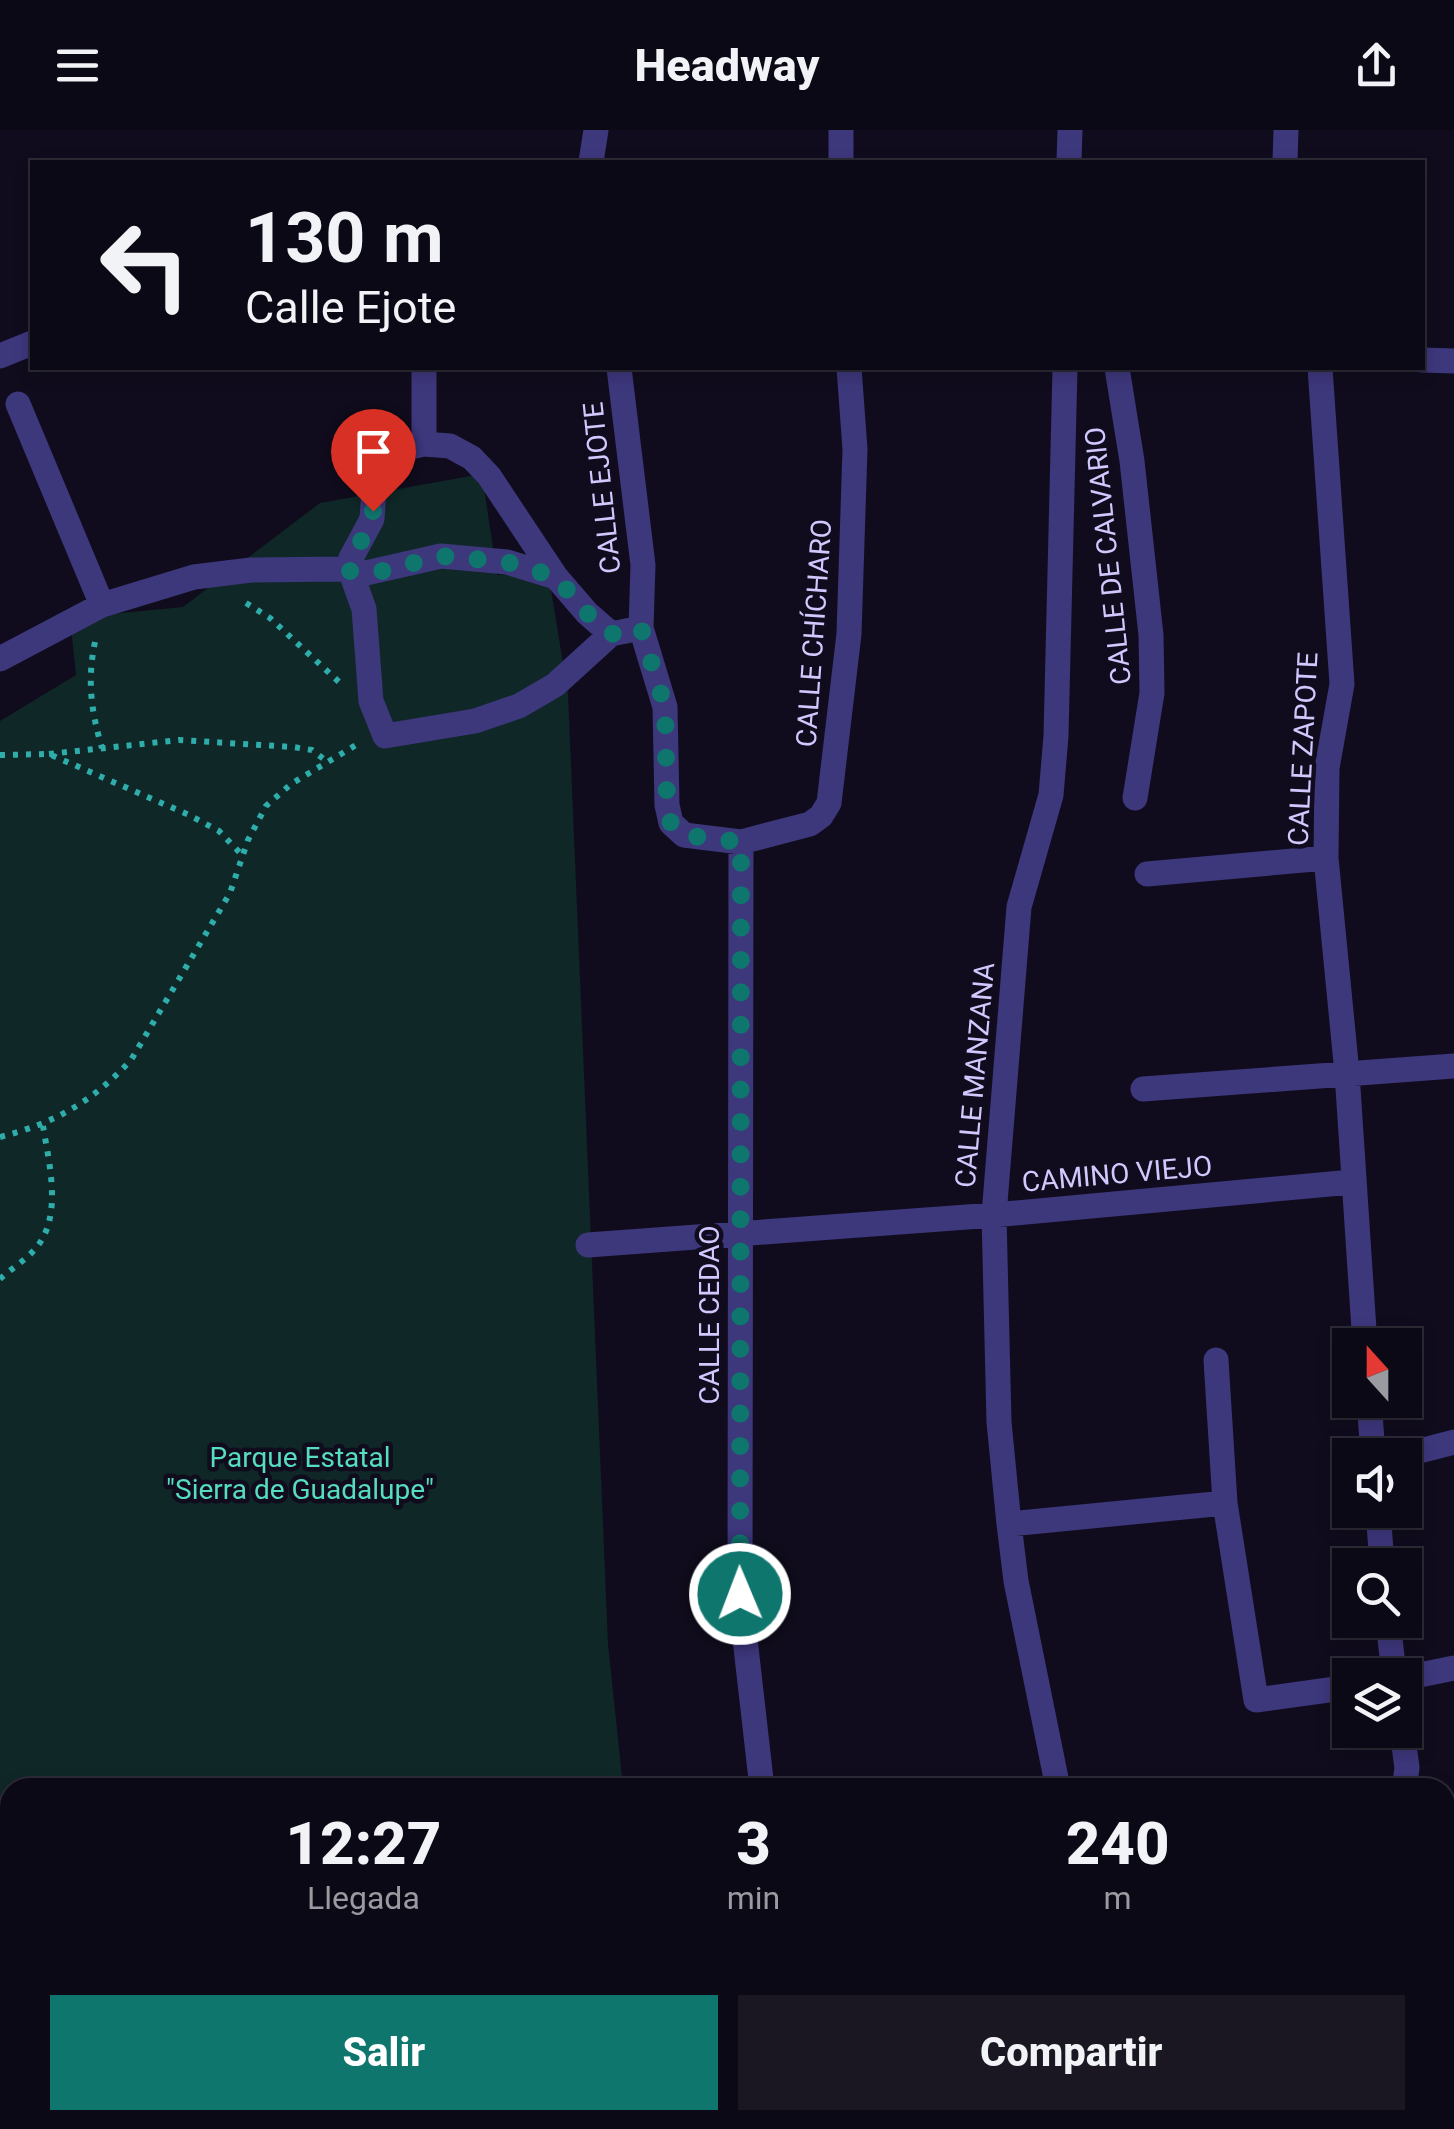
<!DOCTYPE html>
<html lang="es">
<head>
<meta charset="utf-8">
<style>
  :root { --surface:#0c0916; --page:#1a1723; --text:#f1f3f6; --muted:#9a9aa1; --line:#2c2a35; --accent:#0f766e }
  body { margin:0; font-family:Roboto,sans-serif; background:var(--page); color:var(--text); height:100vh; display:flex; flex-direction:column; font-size:38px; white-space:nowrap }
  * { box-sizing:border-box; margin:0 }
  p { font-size:32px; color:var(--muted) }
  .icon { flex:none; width:55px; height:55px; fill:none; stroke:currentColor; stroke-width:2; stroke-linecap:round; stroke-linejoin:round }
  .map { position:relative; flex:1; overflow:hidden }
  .sheet { position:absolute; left:0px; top:1648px; width:1455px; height:352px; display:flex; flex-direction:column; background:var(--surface); border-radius:30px 30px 0 0; box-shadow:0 5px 15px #0003,0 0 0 2px var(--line) }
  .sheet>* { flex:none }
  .banner { position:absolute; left:30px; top:30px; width:1395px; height:210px; border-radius:0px; box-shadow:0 5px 15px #0003,0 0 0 2px var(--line); background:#0c0916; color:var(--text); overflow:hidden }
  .needle { width:65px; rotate:339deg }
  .controls { position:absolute; left:1332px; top:1198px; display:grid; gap:20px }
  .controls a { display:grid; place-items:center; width:90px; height:90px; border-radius:0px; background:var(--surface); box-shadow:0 5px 15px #0003,0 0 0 2px var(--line); font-size:50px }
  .pin { position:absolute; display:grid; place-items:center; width:85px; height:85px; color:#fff; margin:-102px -42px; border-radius:50% 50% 50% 0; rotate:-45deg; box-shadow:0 0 10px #0007 }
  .pin .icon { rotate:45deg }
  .me { position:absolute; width:110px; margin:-55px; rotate:359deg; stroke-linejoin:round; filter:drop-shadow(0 0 8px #0008) }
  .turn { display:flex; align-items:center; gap:35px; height:210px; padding:0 50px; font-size:45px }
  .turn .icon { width:130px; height:130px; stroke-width:2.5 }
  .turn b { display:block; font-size:70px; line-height:85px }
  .eta { display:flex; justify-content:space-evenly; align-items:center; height:170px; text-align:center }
  .eta b { font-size:60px; font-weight:800; line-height:70px }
  .primary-button { display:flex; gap:20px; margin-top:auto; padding:20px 50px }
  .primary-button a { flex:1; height:115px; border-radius:0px; background:var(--accent); color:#fff; font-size:40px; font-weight:800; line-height:115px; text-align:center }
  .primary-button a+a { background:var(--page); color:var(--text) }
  header { display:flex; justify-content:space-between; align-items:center; height:130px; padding:0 50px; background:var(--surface); font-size:45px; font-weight:800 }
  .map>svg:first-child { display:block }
  .green { fill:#0f2727 }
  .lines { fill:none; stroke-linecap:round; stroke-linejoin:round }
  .path { stroke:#2eadab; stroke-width:6; stroke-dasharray:5 8; stroke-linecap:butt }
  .minor { stroke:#3d377c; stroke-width:25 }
  .route { stroke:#0f766e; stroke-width:18; stroke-dasharray:0 32.4 }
  .labels { text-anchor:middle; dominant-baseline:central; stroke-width:9; stroke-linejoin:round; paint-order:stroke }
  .street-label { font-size:28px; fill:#d1c8fe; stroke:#100c1d }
  .park-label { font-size:28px; fill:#56ddc1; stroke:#100c1d }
</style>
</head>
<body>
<header><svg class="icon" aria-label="menu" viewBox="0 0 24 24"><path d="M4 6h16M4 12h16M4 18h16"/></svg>Headway<svg class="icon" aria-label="share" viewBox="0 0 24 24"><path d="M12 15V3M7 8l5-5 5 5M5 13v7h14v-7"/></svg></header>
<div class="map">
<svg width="1454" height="1999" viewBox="0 0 1454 1999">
  <rect width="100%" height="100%" fill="#100c1d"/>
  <path class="green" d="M482 344 497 445 548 441 568 564 608 1514 623 1657 10 1658V1990H657L658 1999H0V591L76 545 70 488 183 477 320 373Z
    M1454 1689V1999H808L852 1990H1445V1692Z"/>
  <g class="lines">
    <path class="path" d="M246 473 270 488 339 552
      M95 512C87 550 91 581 102 618
      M49 624 179 610 293 617 312 620 325 630
      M0 625 49 624 189 685 219 701 243 726
      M0 1007C55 993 92 972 131 930L230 763 248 710 266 676 291 654 356 615
      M0 1149C11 1139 26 1130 36 1118 63 1086 49 1033 43 996"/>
    <path class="minor" d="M591 32 596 0
      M841 32V0
      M1069 32 1070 0
      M1285 32 1286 0
      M0 226 32 213
      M1422 230 1454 231
      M424 238V314L392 321 383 331 374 359 372 389 351 428 349 437 364 479 371 571 385 606 475 591 519 576 555 555 611 504 641 498
      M619 238 643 435 641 498 665 577 667 675 671 693 684 705 741 712 810 694 821 686 829 673 849 504 855 319 849 238
      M1117 238 1132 331 1151 505 1152 563 1135 668
      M1320 238 1342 554 1327 638 1326 728 1347 943 1365 1215
      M18 274 102 475
      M424 314 450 316 472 328 489 346 556 447
      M0 529 102 475 194 447 251 440 339 439 366 443 441 426 507 432 556 447 587 483 611 504
      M741 712 740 1465 762 1658
      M1147 744 1326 728
      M1143 959 1454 936
      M588 1115 994 1085 1352 1052
      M1216 1230 1225 1373 1256 1570 1350 1557
      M1369 1270 1373 1325
      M1404 1325 1454 1312
      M1378 1380 1382 1435
      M1009 1394 1225 1373
      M1388 1490 1394 1545
      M1405 1548 1454 1538
      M1402 1600 1407 1638 1404 1658
      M1058 1658 1016 1451 1009 1394 999 1292 994 1085 1019 777 1051 665 1056 606 1065 238"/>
  </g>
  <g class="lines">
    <path class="route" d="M373 381C370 403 352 419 350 441L378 442 441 426 507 432 556 447 587 483 611 504 641 498 665 577 667 676 671 694 684 705 741 712 740 1464"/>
  </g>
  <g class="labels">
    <g class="street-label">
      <text transform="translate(602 358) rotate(-96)">CALLE EJOTE</text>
      <text transform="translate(1108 426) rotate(-96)">CALLE DE CALVARIO</text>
      <text transform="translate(814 503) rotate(-86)">CALLE CHÍCHARO</text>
      <text transform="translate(1303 619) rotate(-87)">CALLE ZAPOTE</text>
      <text transform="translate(975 945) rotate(-85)">CALLE MANZANA</text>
      <text transform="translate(1117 1044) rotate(-5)">CAMINO VIEJO</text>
      <text transform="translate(709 1185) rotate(-90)">CALLE CEDAO</text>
    </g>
    <g class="park-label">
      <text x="300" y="1327">Parque Estatal<tspan x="300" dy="32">"Sierra de Guadalupe"</tspan></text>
    </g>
  </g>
</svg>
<div class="controls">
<a><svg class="needle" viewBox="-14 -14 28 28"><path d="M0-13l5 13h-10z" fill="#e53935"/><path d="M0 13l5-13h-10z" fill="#9a9aa1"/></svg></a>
<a><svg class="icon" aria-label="sound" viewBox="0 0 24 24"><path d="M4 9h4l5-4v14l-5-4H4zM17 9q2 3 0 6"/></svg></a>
<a><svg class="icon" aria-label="search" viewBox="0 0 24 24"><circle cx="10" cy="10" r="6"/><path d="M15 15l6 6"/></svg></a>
<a><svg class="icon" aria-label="layers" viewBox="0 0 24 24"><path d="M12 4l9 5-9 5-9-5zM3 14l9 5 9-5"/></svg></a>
</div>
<div class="pin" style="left:373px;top:381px;background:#d93025"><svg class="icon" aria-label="arrive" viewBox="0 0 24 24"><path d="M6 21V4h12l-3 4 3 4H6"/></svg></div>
<svg class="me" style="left:740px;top:1464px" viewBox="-20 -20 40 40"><circle r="17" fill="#0f766e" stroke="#fff" stroke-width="3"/><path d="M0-11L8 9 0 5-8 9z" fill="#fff"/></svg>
<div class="banner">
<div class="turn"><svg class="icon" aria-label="left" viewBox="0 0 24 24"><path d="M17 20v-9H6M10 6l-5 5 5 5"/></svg><div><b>130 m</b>Calle Ejote</div></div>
</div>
<section class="sheet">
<div class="eta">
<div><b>12:27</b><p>Llegada</p></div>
<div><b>3</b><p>min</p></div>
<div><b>240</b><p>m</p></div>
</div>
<div class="primary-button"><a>Salir</a><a>Compartir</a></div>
</section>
</div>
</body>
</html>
